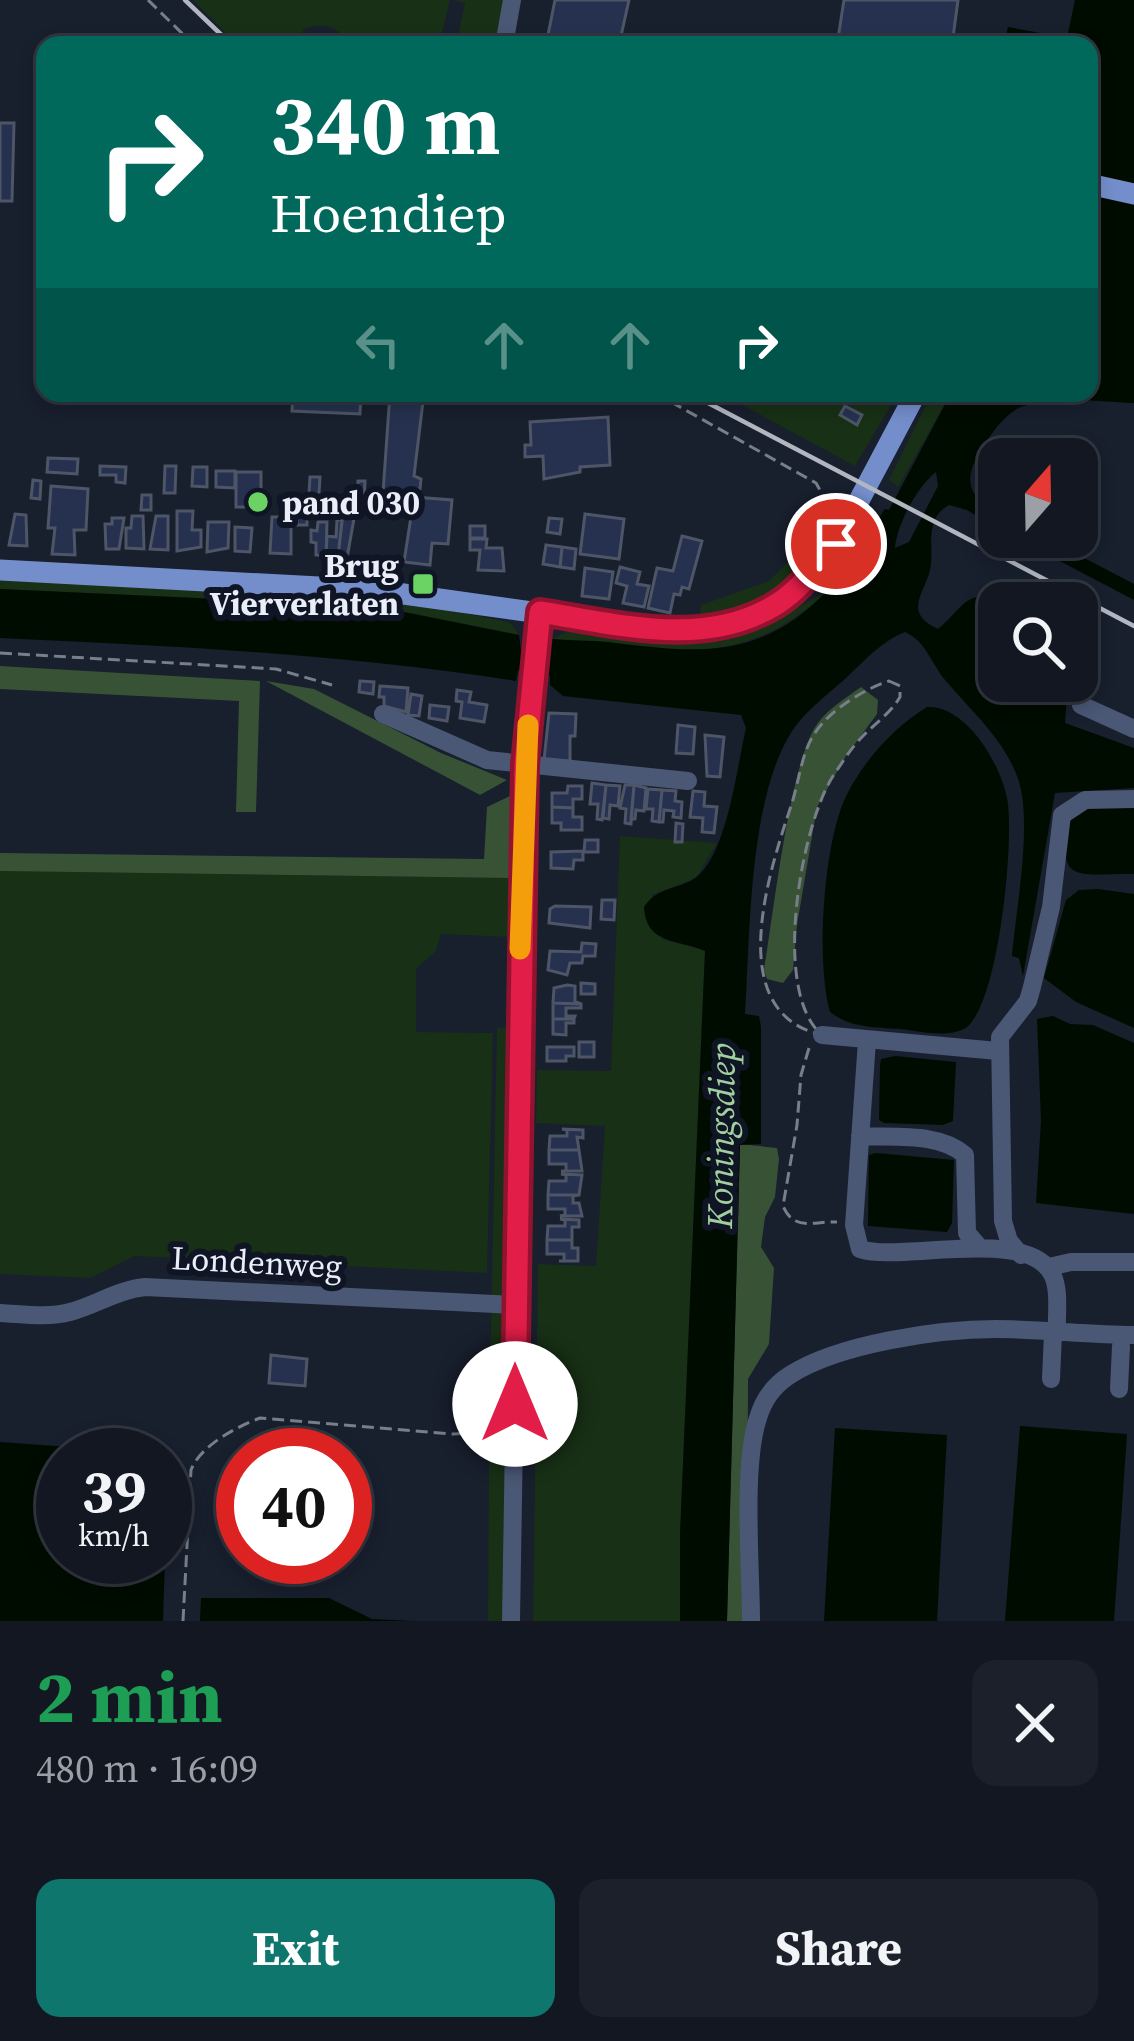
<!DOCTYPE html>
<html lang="en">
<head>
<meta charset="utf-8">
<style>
  :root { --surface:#121722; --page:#1b202a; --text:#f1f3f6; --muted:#9c9fa5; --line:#313640; --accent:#0f766e }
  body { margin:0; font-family:"Source Serif 4",serif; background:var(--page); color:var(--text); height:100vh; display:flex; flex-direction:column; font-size:45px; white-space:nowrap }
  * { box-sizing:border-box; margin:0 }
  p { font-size:39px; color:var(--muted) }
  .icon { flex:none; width:66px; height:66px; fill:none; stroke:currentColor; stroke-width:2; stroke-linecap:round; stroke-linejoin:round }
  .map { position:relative; height:1621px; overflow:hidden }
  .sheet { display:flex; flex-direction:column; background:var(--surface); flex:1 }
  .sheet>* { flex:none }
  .banner { position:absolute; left:36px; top:36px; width:1062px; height:366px; border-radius:24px; box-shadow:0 6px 18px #0003,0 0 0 3px var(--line); background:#00695c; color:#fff; overflow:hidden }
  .needle { width:78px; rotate:20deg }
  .tools { position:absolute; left:978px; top:438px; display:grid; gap:24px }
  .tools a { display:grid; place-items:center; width:120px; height:120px; border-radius:24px; background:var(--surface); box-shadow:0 6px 18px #0003,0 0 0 3px var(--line); font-size:60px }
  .speed { position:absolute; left:36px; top:1428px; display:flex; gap:24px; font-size:60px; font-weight:700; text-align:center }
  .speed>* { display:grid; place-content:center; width:156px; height:156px; border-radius:50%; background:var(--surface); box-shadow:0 6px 18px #0003,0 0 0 3px var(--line); line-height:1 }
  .speed small { font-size:30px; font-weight:400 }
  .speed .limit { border:18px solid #d22; background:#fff; color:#111 }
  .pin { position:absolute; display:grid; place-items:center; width:102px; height:102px; color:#fff; margin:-51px; border:6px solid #fff; border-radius:50%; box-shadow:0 3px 12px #0007 }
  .me { position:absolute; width:132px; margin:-66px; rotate:0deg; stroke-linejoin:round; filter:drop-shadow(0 0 9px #0008) }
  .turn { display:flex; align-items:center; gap:42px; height:252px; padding:0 36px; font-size:54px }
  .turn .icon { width:156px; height:156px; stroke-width:2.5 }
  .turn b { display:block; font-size:84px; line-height:102px }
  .lanes { display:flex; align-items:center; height:114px; padding:0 36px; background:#0003; justify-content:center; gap:60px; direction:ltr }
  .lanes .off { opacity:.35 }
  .round { display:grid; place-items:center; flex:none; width:126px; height:126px; border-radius:24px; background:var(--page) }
  .head { display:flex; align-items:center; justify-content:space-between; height:204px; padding:0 36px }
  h1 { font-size:72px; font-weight:700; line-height:90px; color:#1e9e55 }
  .cta { display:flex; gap:24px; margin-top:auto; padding:24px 36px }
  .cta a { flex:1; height:138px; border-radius:24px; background:var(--accent); color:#fff; font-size:48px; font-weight:700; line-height:138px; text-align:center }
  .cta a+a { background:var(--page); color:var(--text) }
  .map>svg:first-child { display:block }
  .green { fill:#183016 }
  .forest { fill:#385236 }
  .water { fill:#000c00; fill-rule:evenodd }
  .building { fill:#25314f; stroke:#4d5566; stroke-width:3 }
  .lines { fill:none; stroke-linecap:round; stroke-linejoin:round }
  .path { stroke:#787e8a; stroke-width:3; stroke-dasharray:12 6; stroke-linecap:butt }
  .minor { stroke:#4a5775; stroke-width:18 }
  .major { stroke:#748ecc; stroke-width:21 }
  .rail { stroke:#b1b6c1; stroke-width:4.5 }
  .route-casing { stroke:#92132f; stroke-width:30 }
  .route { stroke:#e11d48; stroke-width:21 }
  .slow { stroke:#f59e0b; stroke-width:21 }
  .poi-dot { fill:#6ad364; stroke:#0f1524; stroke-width:4.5 }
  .labels { text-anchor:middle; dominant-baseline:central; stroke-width:12; stroke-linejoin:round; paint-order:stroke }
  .poi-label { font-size:33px; font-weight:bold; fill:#e9eef8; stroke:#0f1524; text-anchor:start }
  .street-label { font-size:33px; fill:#e9eef8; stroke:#0f1524 }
  .water-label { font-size:36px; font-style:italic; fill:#a1cf9d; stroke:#0f1524 }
</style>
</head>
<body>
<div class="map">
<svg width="1134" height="1621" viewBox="0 0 1134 1621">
  <rect width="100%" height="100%" fill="#181f2d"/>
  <path class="green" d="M193 0H450L439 45H354C336 29 328 21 304 29L297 45H238Z
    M453 0H504L497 45H456L465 3Z
    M720 393H898L855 466Z
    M932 393H951L898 487 889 480Z
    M795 555 801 558 803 567 799 581 743 613 699 621 701 605 769 581Z
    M0 579 286 590 426 606 504 621 512 624 519 635 374 606 0 589Z
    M830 589C738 676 665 648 552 639L573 628 673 639H722L765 626Z
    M620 836 717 843 696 878 652 895 662 939 705 950 680 1534V1621H533L538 1264 596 1266 605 1126 536 1123 537 1070 611 1071Z
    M0 871 512 878 510 937 441 934 436 951 416 969V1032L493 1033 487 1273 135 1256 90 1278 0 1274Z
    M508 1027 512 1133 507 1425H489L497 1028Z
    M489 1437 507 1444 506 1621H488Z"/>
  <path class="forest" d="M0 666 260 681 256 812H236L239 701 0 689Z
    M266 681 314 689 441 753 507 780 480 795Z
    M861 687 878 700 877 714 846 756 817 807 797 925 793 970 783 983 767 979 764 970C773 919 790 759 818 723 829 708 846 698 861 687Z
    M514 794 512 878 0 871V853L484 859 487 807Z
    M740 1144 777 1148 779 1159 775 1197 765 1217 761 1247 774 1268 769 1344 748 1379 747 1621H727Z"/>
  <path class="water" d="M1075 0H1134V403C1100 402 1054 394 1021 407 1008 412 996 428 988 439 966 471 959 493 999 514V529L967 510 949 505C925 518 933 543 931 564 929 590 899 611 938 629 965 607 966 586 1005 603H999V681H1068L1065 723 1134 748V788L1055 793 1023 976 1019 958 1012 956C1016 909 1033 821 1018 779 1005 740 971 711 946 681 931 664 927 642 905 632 882 641 864 661 846 678 826 696 801 714 788 738 749 806 750 935 745 1014L759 1016 761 1027V1144L740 1145 727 1621H680V1534L705 951C678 939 646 945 644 907 659 884 682 891 700 874 728 846 737 767 746 728L741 715 563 696 550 685V675L545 680H538V673L518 670 516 681C346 654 172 646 0 638V589L374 606 519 635 521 651 546 654 552 639C571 641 590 640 608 642 694 653 759 661 825 593 849 569 866 536 885 509L889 510 951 393H1089V45H1004L1008 27 1067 38ZM936 472 938 486 909 542 895 548C897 524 917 487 936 472Z
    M1014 537H1044L1134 584V600Z
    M927 707C966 705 1000 763 1007 798 1015 836 999 1010 964 1029 946 1038 919 1031 900 1029 873 1027 851 1028 830 1012 816 963 823 853 843 803 859 766 892 728 927 707Z
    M1091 807 1134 808V874C1082 873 1055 887 1069 822Z
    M1098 889 1134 894V1028L1076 1002 1044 978 1066 900 1079 890Z
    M1053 1016 1070 1024 1093 1025 1134 1043V1214L1036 1203 1041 1121 1037 1019Z
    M895 1056 956 1062 953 1121 943 1125 884 1123 879 1120 880 1065 881 1059Z
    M876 1153 954 1160 952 1223 947 1232 868 1226 869 1155Z
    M1020 1426 1127 1434 1114 1621H1005Z
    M835 1428 947 1435 937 1621H824Z
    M0 1442 167 1454 165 1544V1455H63V1557H165L163 1621H0Z
    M201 1598H329L372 1619 412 1621H200Z"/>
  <path class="building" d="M555 0H629L619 45H546Z
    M844 0H958L952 45H837Z
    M0 123H14L12 201H0Z
    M293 393H361L360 414 292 411Z
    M390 393H424L414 476 421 479 420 489 407 491 406 511 382 507Z
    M845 406 862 415 857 425 840 415Z
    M608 417 610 465 580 467V472L544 479 543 456 525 457V445H531L530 422Z
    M48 458 78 459 77 474 47 472Z
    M100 466 126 467 125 483 116 482V475H100Z
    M165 466H176L175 493H164Z
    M193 467H207V487L192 486Z
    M216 471H235V488L216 487Z
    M236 472H261V507H236Z
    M310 477H320L319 494H309Z
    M33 480 41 481 40 499 31 498Z
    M358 481H365L364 502H357Z
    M51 486 88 489 86 530H74L75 555 52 554 55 528H48Z
    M142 495H151V510H141Z
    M308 496 318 497V518L307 517Z
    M414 497 452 500 448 544 432 543 430 565 404 562Z
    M298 507 307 508V525H297Z
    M177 511H193L192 530H201V547L177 551Z
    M343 513H355L347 558 338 557Z
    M15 514 26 515 27 546 9 545Z
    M585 514 624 519 619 559 580 554Z
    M132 516H143L144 549 126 548V528H131Z
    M156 516H168V550L150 549Z
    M272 517H291V554L270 553Z
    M112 518H124L119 549H106L105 524H112Z
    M549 518 562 519 560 534 547 532Z
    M337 520H342L338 557 326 556 327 536 336 537Z
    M208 522H229L228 548 207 552Z
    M318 522H327L326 556 316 555V543L311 542V530L317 531Z
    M470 526H485V538H470Z
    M235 527 252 528 250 552 235 551Z
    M682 536 702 541 689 589 682 587 680 595 674 594 670 613 648 608 657 568 673 571Z
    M470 539H487L486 548H502L504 571 478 570 480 550H470Z
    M546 545 562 547 560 567 543 564Z
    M562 547 576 549 574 569 560 567Z
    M620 567 640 572 637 584 649 586 644 607 623 603 627 586 616 583Z
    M585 568 613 572 609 599 582 596Z
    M360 681 374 682 373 694 359 692Z
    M380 686 408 688 406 712 384 706V697H379Z
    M457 690 471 692 469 702 487 705 484 722 460 718 462 702 456 701Z
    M411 694 422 696 419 716 408 715Z
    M430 705 449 707 447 721 429 718Z
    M549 713 576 714 575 736H570V761L544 760Z
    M678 725 695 727 693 754 676 753Z
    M705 735 724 737 720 777 707 776Z
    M592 783 606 785 602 820 597 819 598 804H590Z
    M606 785 620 786 618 806 610 805 609 819 603 818Z
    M625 785H634L631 824 625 823 626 809 620 808Z
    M634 785 646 788 644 811 636 810 635 819H631Z
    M568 786H582V799H573V808L552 807V793H567Z
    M648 789 662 790 659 822 652 821 653 809H646Z
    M662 790 676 791 675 801 682 802 681 818 673 817 674 811 664 810 663 822H659Z
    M693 791 705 792 704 806 717 807 714 833 702 832 703 818 690 817Z
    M552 807 573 808V817H582V830H561V823H552Z
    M676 823 683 824 682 842H675Z
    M585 840H598V852H584Z
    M583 851V860H574L573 869 551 868V852Z
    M602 900H615L614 920 601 919Z
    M555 906 591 907 590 928 549 923 550 909Z
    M582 943 596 944 595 956H583L582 963H570L567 975 548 970 550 951 581 952Z
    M581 983 595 984V994H581Z
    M567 985 575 986V1001L581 1004 553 1003 554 988Z
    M553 1003 581 1004V1008H566V1016H575L574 1019H553Z
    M553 1019H574V1023H566V1035L553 1034Z
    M579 1042H594V1057H579Z
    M547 1047H574V1056H566V1061H547Z
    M562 1129 583 1130V1138L577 1137 579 1150H549L550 1136H567V1130Z
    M549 1150H579L582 1171H561H566V1164H549Z
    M561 1174 582 1175 579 1195H548L549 1181H566V1175Z
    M548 1195H579L573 1196V1203H579L582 1216H560L565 1215V1209H548Z
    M560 1219 579 1220V1227H572V1240H547L548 1226H565V1220Z
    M547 1240H572V1248H578V1261H559H564V1254H547Z
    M271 1355 307 1359 305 1386 269 1383Z"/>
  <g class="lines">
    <path class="path" d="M148 0 194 45
      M655 393 816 483 831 510
      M0 653 276 669 332 685
      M889 681 900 686V697C890 714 874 724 861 738 851 748 842 763 833 776 801 826 771 992 822 1035 721 1012 770 869 792 803 799 781 802 751 815 733 830 710 864 689 889 681Z
      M809 1048 801 1075 797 1125 783 1206C794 1232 814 1221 837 1222
      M183 1621 191 1470C200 1446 236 1427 260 1418L453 1434 495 1432"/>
    <path class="minor" d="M504 45 512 0
      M1081 705 1134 729
      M383 714 487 760 688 781
      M822 1035 998 1051
      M867 1041 854 1225 860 1249C899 1263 1031 1225 1053 1276 1060 1292 1056 1316 1057 1333
      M860 1136C894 1138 939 1132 965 1155L967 1233 980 1248
      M1021 1255 1009 1241 1003 1221 1000 1037 1028 1001 1032 987 1051 907 1062 815 1085 800 1134 799
      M1049 1267 1071 1262H1134
      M0 1313C23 1314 47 1318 70 1312 96 1305 117 1290 145 1287L515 1305
      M1051 1379 1053 1333
      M1119 1389 1121 1346
      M511 1621 525 764 540 612
      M751 1621C751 1568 742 1466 758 1418 763 1401 774 1385 790 1375 838 1344 938 1329 996 1329 1042 1329 1088 1335 1134 1335"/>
    <path class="major" d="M1089 184 1134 194
      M0 570 375 590 633 626 678 631 714 628 746 619 776 605 805 580 836 544 916 393"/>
    <path class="rail" d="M185 0 232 45
      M689 393 1134 626"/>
  </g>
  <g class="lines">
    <defs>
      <path id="route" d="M515 1404 525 764 540 612C618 624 705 649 777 604 801 589 818 564 836 544"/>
    </defs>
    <use href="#route" class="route-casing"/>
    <use href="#route" class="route"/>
    <path class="slow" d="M520 949 528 725"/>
  </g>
  <g class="poi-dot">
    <circle cx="258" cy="502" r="12"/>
    <rect x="411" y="572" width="24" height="24" rx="6"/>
  </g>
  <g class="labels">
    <g class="poi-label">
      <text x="282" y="502">pand 030</text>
      <text x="399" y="565" text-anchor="end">Brug<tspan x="399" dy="38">Vierverlaten</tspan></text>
    </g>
    <g class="street-label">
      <text transform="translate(257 1262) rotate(3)">Londenweg</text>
    </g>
    <g class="water-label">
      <text transform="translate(721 1136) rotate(-89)">Koningsdiep</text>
    </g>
  </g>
</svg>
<div class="tools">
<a><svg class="needle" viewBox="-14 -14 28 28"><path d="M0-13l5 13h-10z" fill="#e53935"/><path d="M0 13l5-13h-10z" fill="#9c9fa5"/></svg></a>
<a><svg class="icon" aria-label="search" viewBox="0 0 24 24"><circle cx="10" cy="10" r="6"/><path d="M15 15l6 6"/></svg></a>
</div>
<div class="speed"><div>39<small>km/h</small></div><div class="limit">40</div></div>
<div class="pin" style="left:836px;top:544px;background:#d93025"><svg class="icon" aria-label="arrive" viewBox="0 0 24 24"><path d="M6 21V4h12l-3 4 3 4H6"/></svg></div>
<svg class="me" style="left:515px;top:1404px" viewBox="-20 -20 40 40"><circle r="19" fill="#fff"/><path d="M0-13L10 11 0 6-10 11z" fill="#e11d48"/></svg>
<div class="banner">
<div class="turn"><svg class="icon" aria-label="right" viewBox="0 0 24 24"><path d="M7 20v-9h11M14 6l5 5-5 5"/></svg><div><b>340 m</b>Hoendiep</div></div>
<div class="lanes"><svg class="icon off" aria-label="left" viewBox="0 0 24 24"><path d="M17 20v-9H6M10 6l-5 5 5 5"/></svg><svg class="icon off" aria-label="ahead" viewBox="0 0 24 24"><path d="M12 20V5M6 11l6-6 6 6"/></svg><svg class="icon off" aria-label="ahead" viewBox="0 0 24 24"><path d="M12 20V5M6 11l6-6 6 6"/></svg><svg class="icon" aria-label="right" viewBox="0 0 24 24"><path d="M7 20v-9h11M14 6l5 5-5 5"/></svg></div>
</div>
</div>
<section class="sheet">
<div class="head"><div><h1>2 min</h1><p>480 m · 16:09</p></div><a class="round"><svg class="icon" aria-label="close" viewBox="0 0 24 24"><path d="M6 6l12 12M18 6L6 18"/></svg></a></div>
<div class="cta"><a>Exit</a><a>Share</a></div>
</section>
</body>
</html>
